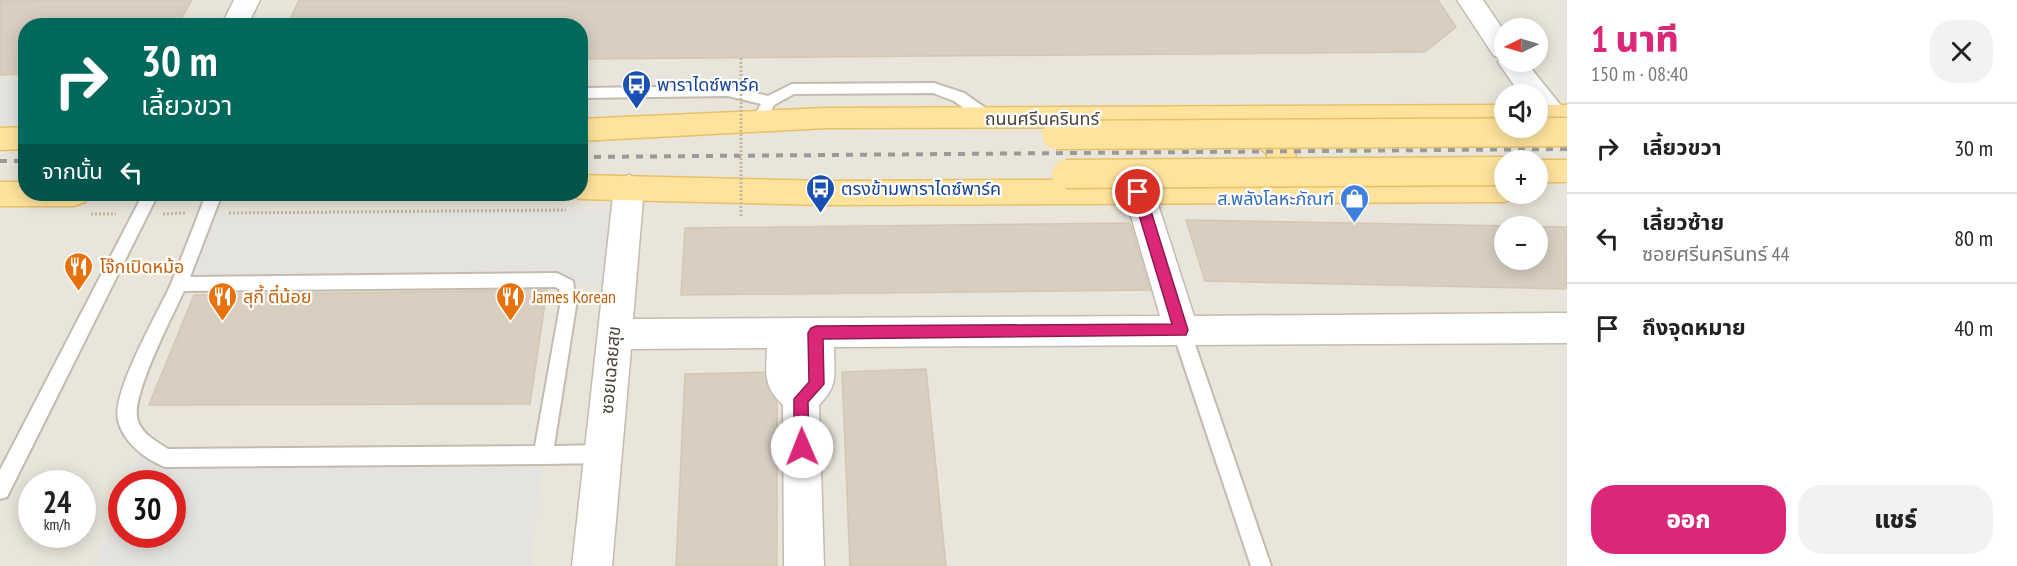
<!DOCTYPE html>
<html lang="th">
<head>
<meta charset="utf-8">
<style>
  :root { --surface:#fff; --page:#f2f2f2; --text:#222; --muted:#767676; --line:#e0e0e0; --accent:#db2777 }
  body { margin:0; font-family:"PT Sans Narrow","Noto Sans Thai",sans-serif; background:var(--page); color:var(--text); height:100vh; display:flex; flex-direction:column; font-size:22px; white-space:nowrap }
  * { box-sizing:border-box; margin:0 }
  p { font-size:20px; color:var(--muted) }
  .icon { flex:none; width:33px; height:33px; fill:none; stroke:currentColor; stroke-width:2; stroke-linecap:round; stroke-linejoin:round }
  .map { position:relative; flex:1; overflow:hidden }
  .details { display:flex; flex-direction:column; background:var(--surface); width:450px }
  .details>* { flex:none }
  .guide { position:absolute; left:18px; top:18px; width:570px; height:183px; border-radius:24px; box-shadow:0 3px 15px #0003; background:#00695c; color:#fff; overflow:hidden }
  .needle { width:39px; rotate:265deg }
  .buttons { position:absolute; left:1494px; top:18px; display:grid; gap:12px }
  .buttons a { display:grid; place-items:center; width:54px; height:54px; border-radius:50%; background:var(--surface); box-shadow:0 3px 15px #0003; font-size:30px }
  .speed { position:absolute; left:18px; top:470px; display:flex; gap:12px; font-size:30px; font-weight:700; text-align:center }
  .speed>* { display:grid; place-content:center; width:78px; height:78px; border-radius:50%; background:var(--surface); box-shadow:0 3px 15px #0003; line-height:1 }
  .speed small { font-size:15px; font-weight:400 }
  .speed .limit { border:9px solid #d22; background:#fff; color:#111 }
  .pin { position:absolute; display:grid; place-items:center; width:51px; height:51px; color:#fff; margin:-26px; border:3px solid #fff; border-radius:50%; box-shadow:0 2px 6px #0007 }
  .me { position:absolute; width:66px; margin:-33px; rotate:359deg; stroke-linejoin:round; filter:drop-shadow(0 0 4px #0008) }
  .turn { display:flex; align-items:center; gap:21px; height:126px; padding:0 24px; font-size:27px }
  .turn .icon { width:78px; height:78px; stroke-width:2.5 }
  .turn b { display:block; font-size:42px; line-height:51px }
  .then { display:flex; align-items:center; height:57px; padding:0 24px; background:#0003; gap:12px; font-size:22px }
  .round { display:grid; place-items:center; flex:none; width:63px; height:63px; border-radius:24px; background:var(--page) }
  .headline { display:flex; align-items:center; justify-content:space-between; height:102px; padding:0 24px }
  h1 { font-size:36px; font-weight:800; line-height:45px; color:var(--accent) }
  .action { display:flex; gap:12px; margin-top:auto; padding:12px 24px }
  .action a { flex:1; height:69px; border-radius:24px; background:var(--accent); color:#fff; font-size:24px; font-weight:800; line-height:69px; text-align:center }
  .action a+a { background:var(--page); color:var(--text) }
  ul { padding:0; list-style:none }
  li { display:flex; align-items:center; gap:18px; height:90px; padding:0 24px; border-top:2px solid var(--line) }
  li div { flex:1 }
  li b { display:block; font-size:22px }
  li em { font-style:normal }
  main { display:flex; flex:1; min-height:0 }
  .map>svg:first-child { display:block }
  .residential { fill:#eae5da; fill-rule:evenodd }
  .parking { fill:#e5e3e0 }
  .building { fill:#d8cfc1; stroke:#d3c7b4; stroke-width:1.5; fill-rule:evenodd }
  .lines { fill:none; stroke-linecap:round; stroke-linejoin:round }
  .lane-casing { stroke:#c2bbae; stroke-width:4 }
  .street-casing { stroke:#c2bbae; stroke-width:3 }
  .primary-casing { stroke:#e6c16a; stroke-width:3 }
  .path { stroke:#c4b79f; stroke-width:3; stroke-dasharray:2 2; stroke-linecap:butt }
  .lane { fill:#fff; fill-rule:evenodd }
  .street { fill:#fff; fill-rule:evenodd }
  .primary { fill:#ffe39c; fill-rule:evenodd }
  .rail { stroke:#9a9a9a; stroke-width:4; stroke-dasharray:7 7; stroke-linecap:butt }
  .primary-bridge-casing { stroke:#e6c16a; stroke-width:31; stroke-linecap:butt }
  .path-bridge { stroke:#c4b79f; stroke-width:3; stroke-dasharray:2 2; stroke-linecap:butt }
  .primary-bridge { stroke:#ffe39c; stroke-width:28 }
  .route { fill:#db2777; stroke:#8e194d; stroke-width:1.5 }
  .labels { text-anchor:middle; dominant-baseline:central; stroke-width:4.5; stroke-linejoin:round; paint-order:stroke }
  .transit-label { font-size:18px; fill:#164399; stroke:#fff; text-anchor:start }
  .street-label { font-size:18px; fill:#4b4439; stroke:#fff }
  .shop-label { font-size:18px; fill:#366cbe; stroke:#fff; text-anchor:end }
  .food-label { font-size:18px; fill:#c56008; stroke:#fff; text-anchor:start }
</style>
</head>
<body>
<main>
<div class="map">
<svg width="1567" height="566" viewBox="0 0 1567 566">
  <rect width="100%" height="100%" fill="#f6f3ec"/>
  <path class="residential" d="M0 0H1567V566H0ZM26 26H580V194H26ZM1504 28H1538V62H1504ZM1504 94H1538V128H1504ZM1504 160H1538V194H1504ZM1504 226H1538V260H1504ZM32 483H82V534H32ZM122 483H172V534H122Z"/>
  <path class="parking" d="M0 80H25V125L0 126Z
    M626 209 619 282 179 284 206 213Z
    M144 444 166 458 543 455 530 566H94L121 499 122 534H172V483H128Z"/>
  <path class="building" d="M0 0H192L177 26H26V74L0 75Z
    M299 0H1438L1456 27 1425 52 580 59V26H287Z
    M1186 220 1567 227V289L1205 281ZM1504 226H1538V260H1504Z
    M1130 223 1150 290 681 295 685 228Z
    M547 290 530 404 149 405 194 295Z
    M926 369 946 566H850L842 372Z
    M777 372V566H676L685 374Z"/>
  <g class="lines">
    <defs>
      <path id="lane" d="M934 83 964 93 994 114 996 118 994 122H984L954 101 933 93 794 94 774 105 764 124 759 125 752 120 761 104 728 96 580 98V88L728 86 768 96 792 84Z
        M143 194H158L7 497 0 499V470Z
        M206 194H222L190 277 557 273 573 281 576 306 554 446 603 445 610 448 612 454 610 460 603 463 543 464 165 467C145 459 123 442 118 420 112 391 158 313 171 284 183 254 195 224 206 194ZM555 287 559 289 560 306 535 446 168 449C156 441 143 435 138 421 129 399 173 315 184 291Z
        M1181 323 1187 325 1190 330 1271 566H1251L1172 330 1175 325Z"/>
      <path id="street" d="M234 0H260L247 26H221Z
        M1457 0H1483L1504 31V62H1526L1567 113V144L1557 141 1538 117V94H1520L1498 62 1501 58 1494 56Z
        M629 175 640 179 644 187 633 319 1160 316 1124 192 1128 184 1139 180 1150 184 1154 192 1194 316 1567 313V343L834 347C834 373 839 386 819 405L824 566H784L783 405C763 386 766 374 767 348L631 349 612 566H572L614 187 618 179Z"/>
      <path id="primary" d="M1504 105V125L1271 126C1291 138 1306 159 1288 179L1504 178V194H1517L1515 198 1504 202 825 205 580 199 568 194H580V175L825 181 1240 179 1267 161V154C1256 143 1231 137 1225 127L826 128 580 141V119L826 108Z
        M1538 105H1567V125H1538Z
        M26 127V149L0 150V128Z
        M1535 160H1567V182H1538V160Z
        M0 182H26V194H89L85 202 74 206H0Z"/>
    </defs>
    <use href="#lane" class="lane-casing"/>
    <use href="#street" class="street-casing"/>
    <use href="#primary" class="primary-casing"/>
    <path class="path" d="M229 213 566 210
      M91 214H116
      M163 214 185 213"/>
    <use href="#lane" class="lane"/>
    <use href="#street" class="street"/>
    <use href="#primary" class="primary"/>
    <path class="rail" d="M580 157 1567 149
      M0 161H26"/>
    <defs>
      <path id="primary-bridge" d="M1056 135 1567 132
        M1066 174 1504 171"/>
    </defs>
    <use href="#primary-bridge" class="primary-bridge-casing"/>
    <path class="path-bridge" d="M741 58V218"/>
    <use href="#primary-bridge" class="primary-bridge"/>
  </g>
  <path class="route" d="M1138 187 1145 192 1188 330 1186 335 823 339 824 384 808 402 809 447 807 452 802 454 796 452 794 447V399L809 382 808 333 811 328 816 326 1172 324 1132 192Z"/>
  <defs>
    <symbol id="bus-pin" viewBox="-11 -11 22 30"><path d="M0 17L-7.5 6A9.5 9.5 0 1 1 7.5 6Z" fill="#1a4fb4" stroke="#fff"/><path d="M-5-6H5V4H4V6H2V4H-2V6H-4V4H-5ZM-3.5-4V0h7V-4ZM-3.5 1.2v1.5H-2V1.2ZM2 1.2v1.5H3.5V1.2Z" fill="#fff"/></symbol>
    <symbol id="shop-pin" viewBox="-11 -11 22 30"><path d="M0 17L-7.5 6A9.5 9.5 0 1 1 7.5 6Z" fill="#3f7fe0" stroke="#fff"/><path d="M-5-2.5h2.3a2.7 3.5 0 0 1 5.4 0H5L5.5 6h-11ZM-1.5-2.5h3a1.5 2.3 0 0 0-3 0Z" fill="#fff"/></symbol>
    <symbol id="restaurant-pin" viewBox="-11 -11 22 30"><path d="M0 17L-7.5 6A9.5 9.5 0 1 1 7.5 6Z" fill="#e8710a" stroke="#fff"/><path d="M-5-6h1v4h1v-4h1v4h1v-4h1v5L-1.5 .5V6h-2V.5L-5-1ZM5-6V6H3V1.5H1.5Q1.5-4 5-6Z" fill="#fff"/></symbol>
  </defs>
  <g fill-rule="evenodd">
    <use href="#bus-pin" x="620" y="68" width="33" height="45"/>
    <use href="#bus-pin" x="804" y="172" width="33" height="45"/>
    <use href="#shop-pin" x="1338" y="182" width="33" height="45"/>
    <use href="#restaurant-pin" x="62" y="250" width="33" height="45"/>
    <use href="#restaurant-pin" x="206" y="280" width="33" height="45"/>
    <use href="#restaurant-pin" x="494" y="280" width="33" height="45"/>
  </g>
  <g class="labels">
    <g class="transit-label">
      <text x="657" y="84">พาราไดซ์พาร์ค</text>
      <text x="841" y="188">ตรงข้ามพาราไดซ์พาร์ค</text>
    </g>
    <g class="street-label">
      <text x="1042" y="118">ถนนศรีนครินทร์</text>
      <text transform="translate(610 370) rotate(-85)">ซอยเฉลยสุข</text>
    </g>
    <g class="shop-label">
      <text x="1334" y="198">ส.พลังโลหะภัณฑ์</text>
    </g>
    <g class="food-label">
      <text x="100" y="266">โจ๊กเปิดหม้อ</text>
      <text x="243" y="296">สุกี้ ตี๋น้อย</text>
      <text x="532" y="296">James Korean</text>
    </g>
  </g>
</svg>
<div class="buttons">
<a><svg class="needle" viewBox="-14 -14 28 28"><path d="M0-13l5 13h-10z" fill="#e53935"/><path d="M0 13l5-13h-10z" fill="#767676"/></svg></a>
<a><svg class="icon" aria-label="sound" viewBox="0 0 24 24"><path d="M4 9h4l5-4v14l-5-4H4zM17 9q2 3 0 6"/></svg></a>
<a>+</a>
<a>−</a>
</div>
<div class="speed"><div>24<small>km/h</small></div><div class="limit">30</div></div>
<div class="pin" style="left:1138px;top:192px;background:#d93025"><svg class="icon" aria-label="arrive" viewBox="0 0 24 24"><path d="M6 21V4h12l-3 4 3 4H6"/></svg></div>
<svg class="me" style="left:802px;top:447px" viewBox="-20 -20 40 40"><circle r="19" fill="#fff"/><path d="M0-13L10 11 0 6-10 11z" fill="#db2777"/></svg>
<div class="guide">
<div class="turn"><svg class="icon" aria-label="right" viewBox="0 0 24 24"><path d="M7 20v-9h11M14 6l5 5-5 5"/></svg><div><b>30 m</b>เลี้ยวขวา</div></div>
<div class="then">จากนั้น<svg class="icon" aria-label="left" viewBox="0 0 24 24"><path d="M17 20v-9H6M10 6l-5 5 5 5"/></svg></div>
</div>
</div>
<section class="details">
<div class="headline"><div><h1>1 นาที</h1><p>150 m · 08:40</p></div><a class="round"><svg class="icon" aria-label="close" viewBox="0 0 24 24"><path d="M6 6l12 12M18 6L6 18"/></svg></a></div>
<ul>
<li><svg class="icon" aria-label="right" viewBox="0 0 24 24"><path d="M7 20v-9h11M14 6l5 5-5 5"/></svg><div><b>เลี้ยวขวา</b></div><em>30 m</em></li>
<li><svg class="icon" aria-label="left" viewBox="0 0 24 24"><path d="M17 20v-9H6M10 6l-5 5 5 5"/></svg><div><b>เลี้ยวซ้าย</b><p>ซอยศรีนครินทร์ 44</p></div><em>80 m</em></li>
<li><svg class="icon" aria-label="arrive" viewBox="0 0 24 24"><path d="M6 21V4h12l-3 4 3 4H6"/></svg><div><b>ถึงจุดหมาย</b></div><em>40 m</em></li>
</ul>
<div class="action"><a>ออก</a><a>แชร์</a></div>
</section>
</main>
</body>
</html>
